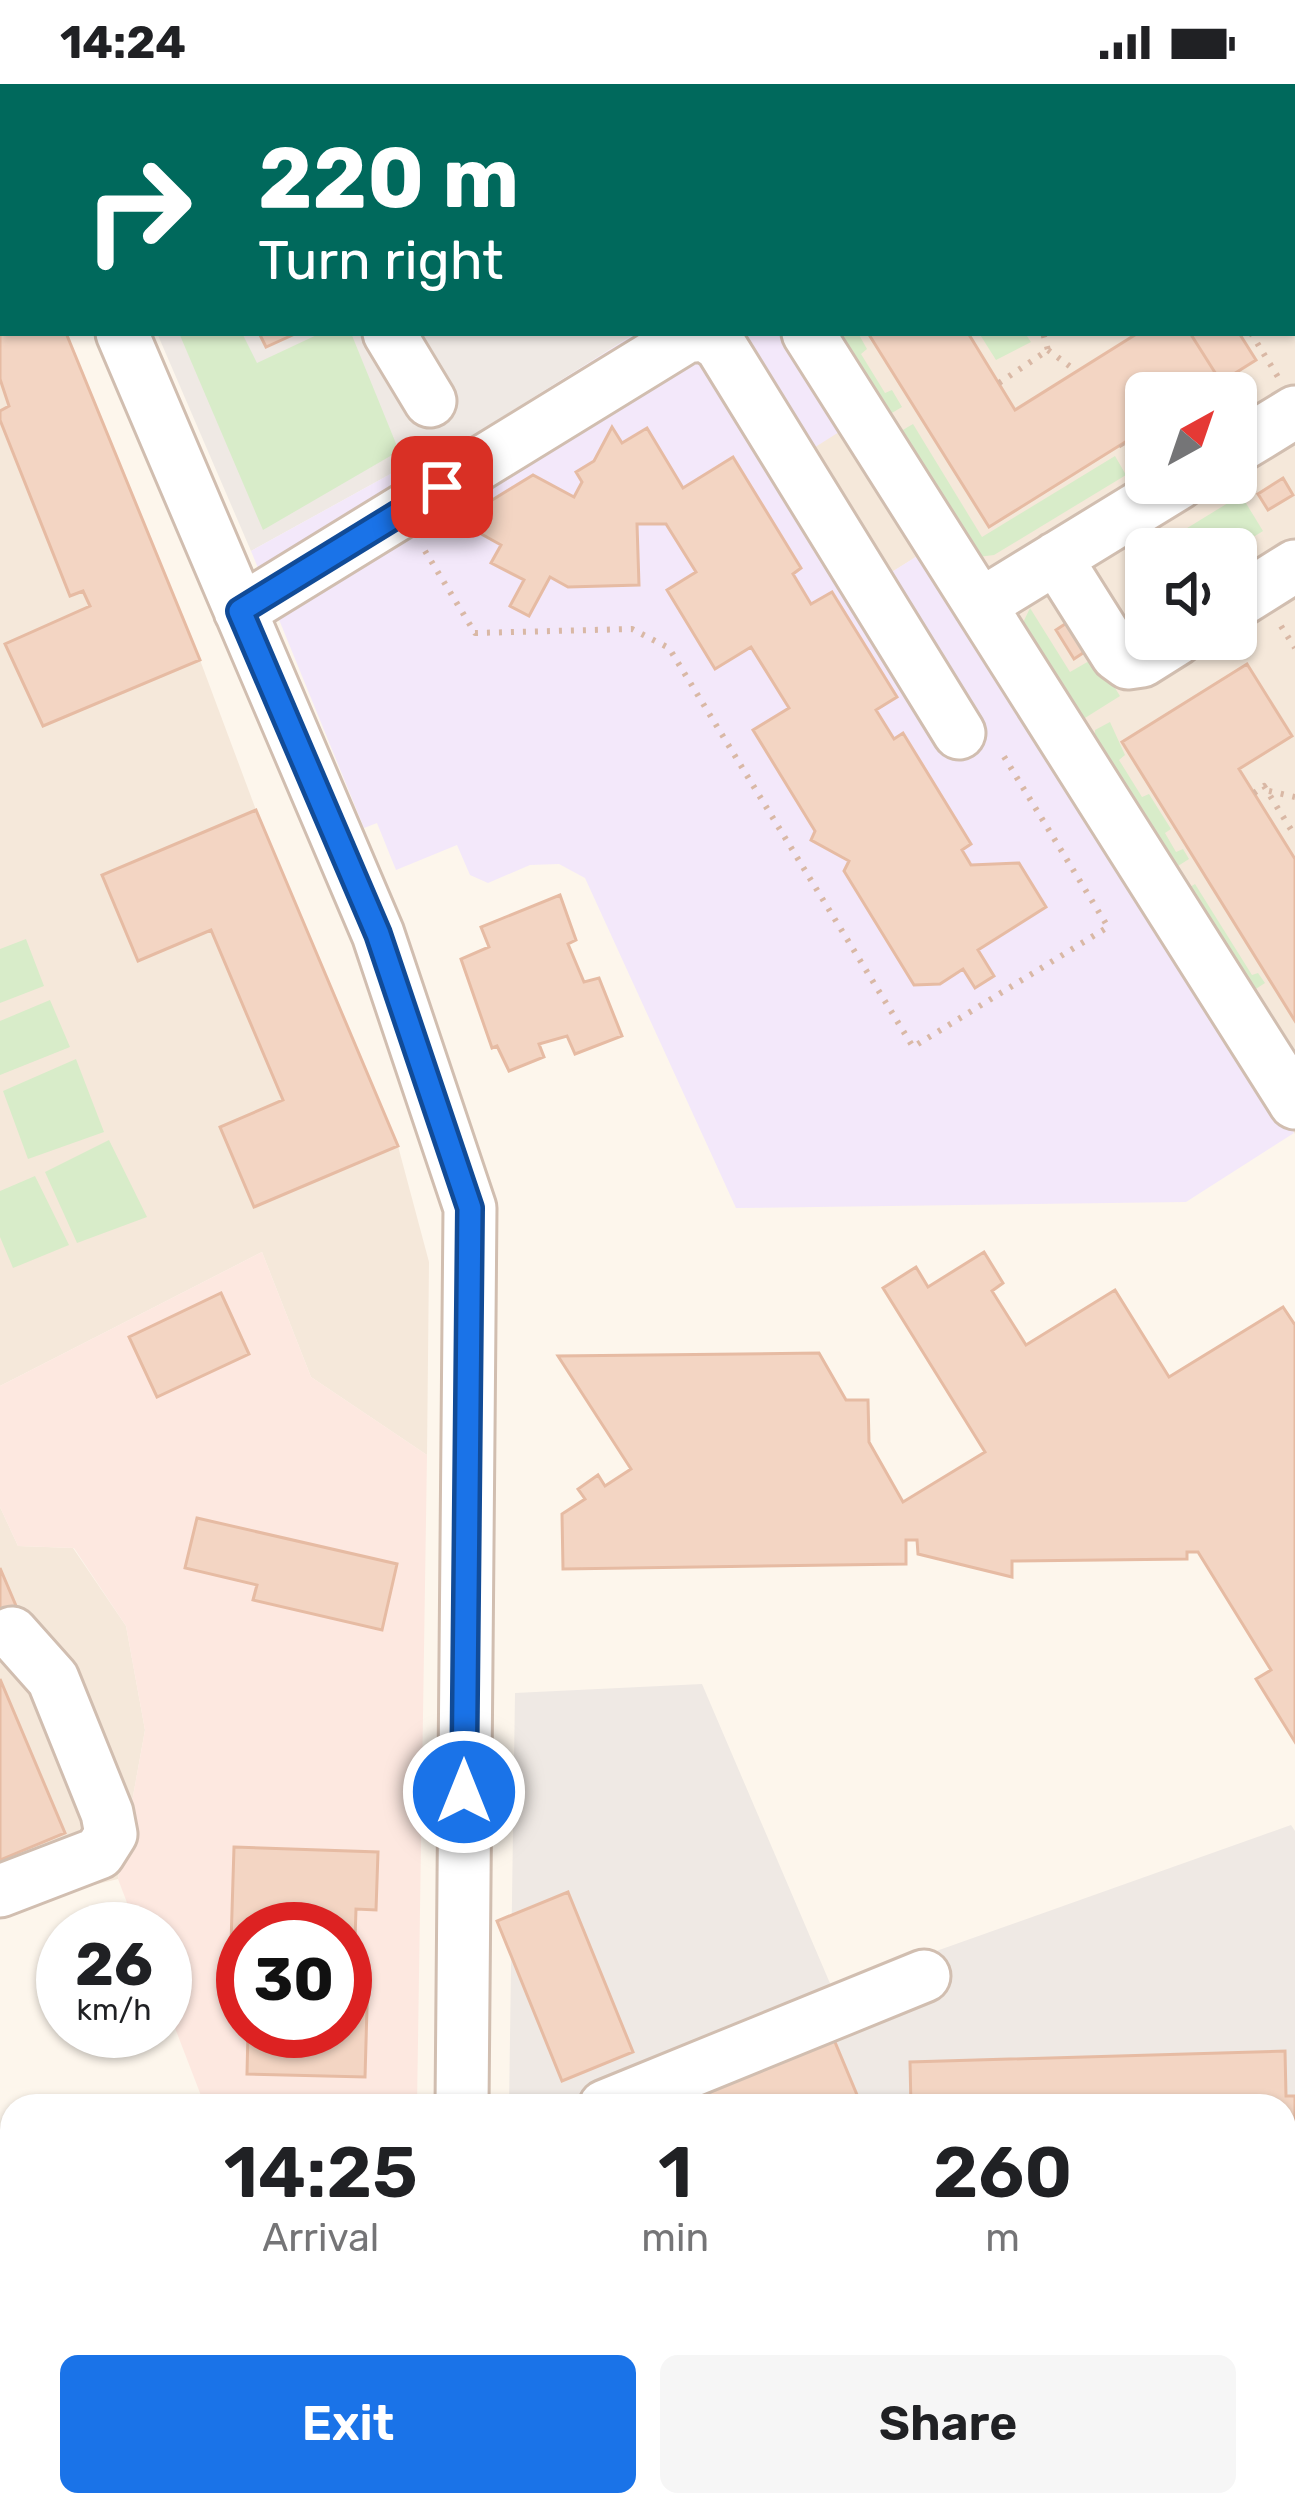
<!DOCTYPE html>
<html lang="en">
<head>
<meta charset="utf-8">
<style>
  :root { --surface:#fff; --page:#f6f6f6; --text:#202124; --muted:#757577; --accent:#1a73e8 }
  body { margin:0; font-family:Rubik,sans-serif; background:var(--page); color:var(--text); height:100vh; display:flex; flex-direction:column; font-size:45px; white-space:nowrap }
  * { box-sizing:border-box; margin:0 }
  p { font-size:39px; color:var(--muted) }
  .icon { flex:none; width:66px; height:66px; fill:none; stroke:currentColor; stroke-width:2; stroke-linecap:round; stroke-linejoin:round }
  .map { position:relative; flex:1; overflow:hidden }
  .details { position:absolute; left:0px; top:2010px; width:1296px; height:423px; display:flex; flex-direction:column; background:var(--surface); border-radius:36px 36px 0 0; box-shadow:0 3px 9px #0004 }
  .details>* { flex:none }
  .hud { position:absolute; left:0px; top:0px; width:1296px; height:252px; box-shadow:0 3px 9px #0004; background:#00695c; color:#fff; overflow:hidden }
  .needle { width:78px; rotate:40deg }
  .tools { position:absolute; left:1125px; top:288px; display:grid; gap:24px }
  .tools a { display:grid; place-items:center; width:132px; height:132px; border-radius:18px; background:var(--surface); box-shadow:0 3px 9px #0004; font-size:60px }
  .speed { position:absolute; left:36px; top:1818px; display:flex; gap:24px; font-size:60px; font-weight:700; text-align:center }
  .speed>* { display:grid; place-content:center; width:156px; height:156px; border-radius:50%; background:var(--surface); box-shadow:0 3px 9px #0004; line-height:1 }
  .speed small { font-size:30px; font-weight:400 }
  .speed .limit { border:18px solid #d22; background:#fff; color:#111 }
  .pin { position:absolute; display:grid; place-items:center; width:102px; height:102px; color:#fff; margin:-51px; border-radius:24px; box-shadow:0 6px 18px #0006 }
  .me { position:absolute; width:132px; margin:-66px; rotate:0deg; stroke-linejoin:round; filter:drop-shadow(0 0 9px #0008) }
  .turn { display:flex; align-items:center; gap:42px; height:252px; padding:0 60px; font-size:54px }
  .turn .icon { width:156px; height:156px; stroke-width:2.5 }
  .turn b { display:block; font-size:84px; line-height:102px }
  .eta { display:flex; justify-content:space-evenly; align-items:center; height:204px; text-align:center }
  .eta b { font-size:72px; font-weight:600; line-height:84px }
  .button { display:flex; gap:24px; margin-top:auto; padding:24px 60px }
  .button a { flex:1; height:138px; border-radius:18px; background:var(--accent); color:#fff; font-size:48px; font-weight:600; line-height:138px; text-align:center }
  .button a+a { background:var(--page); color:var(--text) }
  .status { display:flex; justify-content:space-between; align-items:center; height:84px; padding:0 60px; background:var(--surface); direction:ltr }
  .status svg { height:33px; fill:currentColor }
  .map>svg:first-child { display:block }
  .residential { fill:#f5e8da; fill-rule:evenodd }
  .commercial { fill:#fde8e0; fill-rule:evenodd }
  .industrial { fill:#efe9e4 }
  .education { fill:#f3e8fa }
  .green { fill:#d8ecc9 }
  .building { fill:#f3d5c3; stroke:#e6bba3; stroke-width:3 }
  .lines { fill:none; stroke-linecap:round; stroke-linejoin:round }
  .minor-casing { stroke:#d1beb0; stroke-width:57 }
  .path { stroke:#d9b8a5; stroke-width:6; stroke-dasharray:3 9; stroke-linecap:butt }
  .minor { stroke:#fff; stroke-width:51 }
  .route-casing { stroke:#114b97; stroke-width:30 }
  .route { stroke:#1a73e8; stroke-width:21 }
</style>
</head>
<body>
<div class="status"><b>14:24</b><svg viewBox="0 0 49 12"><path d="M0 12V9h3v3zM5 12V6h3v6zM10 12V3h3v9zM15 12V0h3v12zM26 1h20v11H26zM47 4h2v5h-2z"/></svg></div>
<div class="map">
<svg width="1295" height="2431" viewBox="0 0 1295 2431">
  <rect width="100%" height="100%" fill="#fdf6ec"/>
  <path class="residential" d="M699 0H1295V1050L926 467 887 491 808 367 787 249H1293V3H694ZM1146 309H1236V399H1146ZM1146 465H1236V555H1146Z
    M0 122 3 249H66L200 576 256 726 398 1062 429 1178 427 1371 311 1293 262 1168 0 1302Z
    M0 1423 18 1462 73 1464 126 1542 145 1646 118 1795 0 1824Z"/>
  <path class="commercial" d="M262 1168 311 1293 427 1371 417 2022H205L165 1918V1845H137L118 1795 145 1646 126 1542 74 1464 18 1462 0 1423V1302ZM243 1845H345V1947H243Z
    M266 2421H679L265 2426Z"/>
  <path class="industrial" d="M50 0H699L694 3Z
    M157 249H636L456 362 452 356 251 467Z
    M702 1600 832 1904 1291 1741 1295 1747V2431H953V2421H1284V2022H509L515 1609Z"/>
  <path class="education" d="M636 249H787L847 343 809 367 887 491 925 467 1294 1049 1186 1118 736 1124 585 794 559 780 530 781 488 799 470 791 457 761 396 786 377 739 364 744 251 467 452 356 457 362Z"/>
  <path class="green" d="M179 249H242L257 279 321 249H351L399 367 263 446Z
    M834 249H858L867 265 861 270 885 309 892 306 902 323 885 333Z
    M979 249H1025L1031 258 996 276Z
    M913 340 982 453 1115 372 1126 391 994 471 978 473 896 350Z
    M1241 411 1263 447 1234 465H1153Z
    M1030 524 1070 588 1096 573 1120 612 1077 639 1019 547Z
    M1110 638 1125 671 1119 676 1142 713 1149 710 1171 745 1165 749 1176 768 1183 765 1189 775 1178 782 1168 779 1094 660 1095 646Z
    M1195 800 1252 891 1258 889 1265 899 1248 910 1183 807Z
    M26 855 44 902 0 919V865Z
    M50 916 70 963 0 991V937Z
    M76 975 104 1048 28 1075 3 1007Z
    M109 1056 147 1133 77 1159 45 1088Z
    M35 1092 69 1161 13 1184 0 1153V1107Z"/>
  <path class="building" d="M468 0H615L616 3H462Z
    M1011 0H1061L1057 3Z
    M1223 0H1295V115L1293 3Z
    M0 219 3 249H66L200 576 43 642 5 560 90 522 83 507 70 512 0 336V327L9 322 0 295Z
    M259 249H297L266 263Z
    M868 249H968L1015 326 1138 249H1190L1221 298 1204 309H1146V345L989 443Z
    M1190 249H1239L1256 276 1221 298Z
    M612 343 622 359 647 344 683 404 733 373 801 484 793 490 811 520 832 508 897 613 876 626 894 655 903 649 971 760 962 766 971 781 1019 779 1046 823 978 866 994 892 975 904 963 885 940 900 914 901 844 787 849 777 811 756 815 747 753 646 789 624 751 563 715 585 667 506 696 488 666 440H637L639 501 568 503 550 493 529 532 510 522 524 496 491 479 501 461 458 437 533 391 574 413 582 398 576 388 594 377Z
    M1283 394 1293 411 1268 426 1258 410Z
    M1071 536 1089 565 1074 575 1056 546Z
    M1247 580 1292 652 1239 685 1295 775V937L1122 658Z
    M256 726 398 1062 254 1123 220 1043 283 1016 211 846 138 877 102 791Z
    M560 811 576 856 568 860 584 898 599 894 622 952 575 970 567 952 539 960 544 973 509 987 497 962 492 964 461 875 489 863 481 843Z
    M984 1168 1003 1199 992 1207 1026 1261 1115 1206 1169 1293 1283 1223 1295 1241V1658L1256 1595 1271 1586 1198 1468H1187V1475L1012 1477V1493L918 1470 917 1456H906V1480L563 1485 562 1430 585 1415 578 1405 598 1391 605 1402 631 1385 558 1272 819 1269 846 1316H868L869 1358 903 1418 985 1368 883 1204 916 1183 928 1203Z
    M221 1209 249 1270 157 1313 129 1253Z
    M197 1434 397 1480 382 1546 253 1516 257 1501 185 1484Z
    M0 1484 25 1543 0 1554Z
    M0 1595 65 1749 0 1776Z
    M234 1763 378 1768 376 1826 356 1825 354 1888 368 1889 365 1993 247 1990 248 1947H345V1845H243V1861L231 1860Z
    M568 1808 633 1968 562 1997 497 1837Z
    M827 1939 860 2018 851 2022H680L672 2002Z
    M1285 1967 1286 2012H1295V2058H1284V2022H911L910 1978Z
    M1284 2058H1295V2098H1284Z
    M1284 2164H1295V2334H1284Z
    M812 2421H924V2431H812Z
    M812 2421H924V2431H812Z"/>
  <g class="lines">
    <defs>
      <path id="minor" d="M285 0 286 3
        M154 3 161 0
        M773 3 778 0
        M0 30 3 32
        M122 249 378 850 470 1124 462 2022
        M389 249 430 317
        M808 249 1295 1019
        M1236 364 1295 328
        M1056 474 1117 571 1128 579 1142 577 1177 555
        M1236 519 1295 482
        M980 521 1179 399
        M240 527 686 253 705 251 720 261 959 649
        M0 1807 99 1769 111 1750 107 1729 53 1595 12 1549
        M605 2022 924 1892
        M1284 2397 1295 2395
        M461 2431V2421"/>
    </defs>
    <use href="#minor" class="minor-casing"/>
    <path class="path" d="M1124 0 1126 3
      M1167 3 1169 0
      M1251 249 1278 293
      M1048 266 1076 287
      M999 299 1048 266 1043 249
      M1121 360 1131 376
      M425 467 475 549 632 545 669 564 913 963 1108 843 1000 666
      M1281 542 1295 564
      M1269 707 1295 713
      M1254 709 1264 702 1295 752
      M596 2424V2431"/>
    <use href="#minor" class="minor"/>
  </g>
  <g class="lines">
    <defs>
      <path id="route" d="M442 403 240 527 378 850 470 1124 464 1708"/>
    </defs>
    <use href="#route" class="route-casing"/>
    <use href="#route" class="route"/>
  </g>
</svg>
<div class="tools">
<a><svg class="needle" viewBox="-14 -14 28 28"><path d="M0-13l5 13h-10z" fill="#e53935"/><path d="M0 13l5-13h-10z" fill="#757577"/></svg></a>
<a><svg class="icon" aria-label="sound" viewBox="0 0 24 24"><path d="M4 9h4l5-4v14l-5-4H4zM17 9q2 3 0 6"/></svg></a>
</div>
<div class="speed"><div>26<small>km/h</small></div><div class="limit">30</div></div>
<div class="pin" style="left:442px;top:403px;background:#d93025"><svg class="icon" aria-label="arrive" viewBox="0 0 24 24"><path d="M6 21V4h12l-3 4 3 4H6"/></svg></div>
<svg class="me" style="left:464px;top:1708px" viewBox="-20 -20 40 40"><circle r="17" fill="#1a73e8" stroke="#fff" stroke-width="3"/><path d="M0-11L8 9 0 5-8 9z" fill="#fff"/></svg>
<div class="hud">
<div class="turn"><svg class="icon" aria-label="right" viewBox="0 0 24 24"><path d="M7 20v-9h11M14 6l5 5-5 5"/></svg><div><b>220 m</b>Turn right</div></div>
</div>
<section class="details">
<div class="eta">
<div><b>14:25</b><p>Arrival</p></div>
<div><b>1</b><p>min</p></div>
<div><b>260</b><p>m</p></div>
</div>
<div class="button"><a>Exit</a><a>Share</a></div>
</section>
</div>
</body>
</html>
